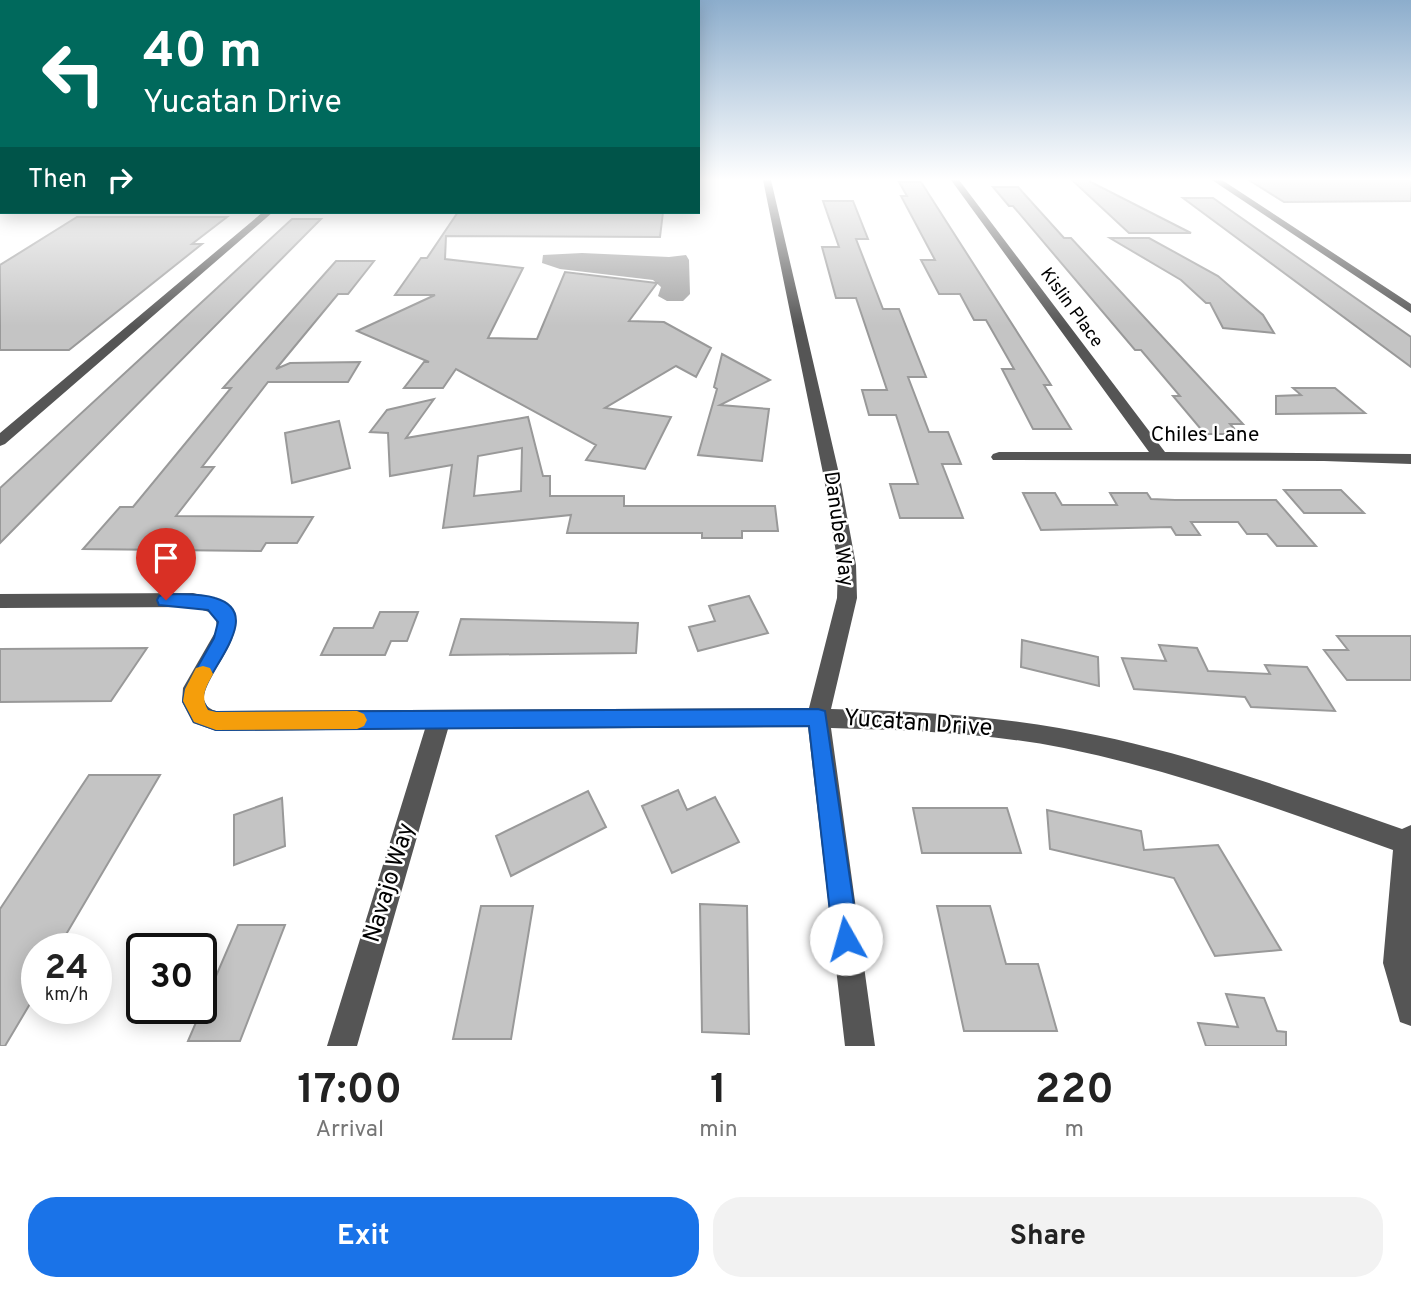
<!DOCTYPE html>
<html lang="en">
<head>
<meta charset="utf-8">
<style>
  :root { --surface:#fff; --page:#f2f2f2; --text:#222; --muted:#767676; --accent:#1a73e8 }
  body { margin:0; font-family:Overpass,sans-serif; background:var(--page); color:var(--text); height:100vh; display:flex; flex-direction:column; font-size:26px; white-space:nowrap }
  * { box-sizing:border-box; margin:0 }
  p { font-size:23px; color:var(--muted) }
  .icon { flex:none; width:38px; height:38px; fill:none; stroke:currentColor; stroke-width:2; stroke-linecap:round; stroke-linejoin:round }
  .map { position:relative; height:1046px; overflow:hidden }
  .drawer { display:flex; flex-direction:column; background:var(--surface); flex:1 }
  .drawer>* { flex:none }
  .guide { position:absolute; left:0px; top:0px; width:700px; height:214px; box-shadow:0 4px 18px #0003; background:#00695c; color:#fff; overflow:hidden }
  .speed { position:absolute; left:21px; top:933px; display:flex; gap:14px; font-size:35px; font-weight:700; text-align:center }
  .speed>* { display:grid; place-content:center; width:91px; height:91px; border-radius:50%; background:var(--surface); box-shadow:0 4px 18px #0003; line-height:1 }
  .speed small { font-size:18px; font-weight:400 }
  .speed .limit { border:4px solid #111; border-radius:10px; background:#fff; color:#111 }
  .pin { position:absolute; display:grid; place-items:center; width:60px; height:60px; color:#fff; margin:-72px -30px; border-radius:50% 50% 50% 0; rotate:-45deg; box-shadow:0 0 7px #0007 }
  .pin .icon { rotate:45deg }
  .me { position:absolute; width:77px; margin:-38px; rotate:353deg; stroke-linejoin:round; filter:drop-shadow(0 0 5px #0008) }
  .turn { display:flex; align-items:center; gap:24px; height:147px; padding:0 28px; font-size:32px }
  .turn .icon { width:91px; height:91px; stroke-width:2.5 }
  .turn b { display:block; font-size:49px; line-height:60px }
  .then { display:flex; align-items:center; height:66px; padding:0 28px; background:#0003; gap:14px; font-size:26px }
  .eta { display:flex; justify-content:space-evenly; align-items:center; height:119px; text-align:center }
  .eta b { font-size:42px; font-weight:700; line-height:49px }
  .primary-button { display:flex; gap:14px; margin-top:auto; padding:14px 28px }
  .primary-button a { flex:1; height:80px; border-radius:28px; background:var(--accent); color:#fff; font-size:28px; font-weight:700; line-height:80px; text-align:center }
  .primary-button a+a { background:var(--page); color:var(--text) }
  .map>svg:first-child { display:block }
  .water { fill:#a3a3a3 }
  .building { fill:#c4c4c4; stroke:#999; stroke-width:2; fill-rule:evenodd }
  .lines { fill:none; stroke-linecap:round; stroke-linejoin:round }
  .minor { fill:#555; fill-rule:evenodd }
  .route { fill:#1a73e8; stroke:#114b97; stroke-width:2 }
  .slow { fill:#f59e0b }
  .labels { text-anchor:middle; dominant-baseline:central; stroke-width:5; stroke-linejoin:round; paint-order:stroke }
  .far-street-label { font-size:18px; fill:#000; stroke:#fff }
  .street-label { font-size:21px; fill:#000; stroke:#fff }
  .near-street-label { font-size:24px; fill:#000; stroke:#fff }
</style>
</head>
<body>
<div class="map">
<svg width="1411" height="1046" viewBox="0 0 1411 1046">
  <rect width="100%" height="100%" fill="#fff"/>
  <path class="water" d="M582 253 669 257 686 255 689 260 690 294 683 301H667L658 296 661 287 653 280 560 269 542 263 543 255Z"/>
  <path class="building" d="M1072 180H1087L1191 233H1129Z
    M1249 180H1411V201L1284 202Z
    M899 182H921L1051 385H1044L1071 429H1033L1002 369H1014L986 320H974L960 294H939L921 260H935L901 196H907Z
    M993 187H1018L1064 238H1071L1243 424H1230L1239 434H1205L1173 396H1180L1141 350H1135L1013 206H1009Z
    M1183 198H1213L1411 337V367Z
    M823 201H853L868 239H856L883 309H899L926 377H908L929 432H948L961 464H942L963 518H900L890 484H918L896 415H869L862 390H887L856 298H836L822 247H839Z
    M458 212H663L660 237 446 236 445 259 523 268 488 338 537 339 565 272 657 283 629 321 664 322 711 348 696 377 676 366 605 408 671 417 645 469 586 460 596 445 456 369 443 388H404L424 362H429L357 331 435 295H395L421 258H427Z
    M77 217H227L192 244H202L69 350H0V265Z
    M292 219H321L0 543V488Z
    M1110 238H1149L1218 276 1263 315 1274 333 1223 328 1210 303H1206L1181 280Z
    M336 261H374L348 294H338L276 369 290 363 360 362 348 382H268L202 467H214L176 516 313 517 297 543H266L261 551 83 549 120 507H133L231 388H223Z
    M722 354 770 380 720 405 769 409 762 461 698 455 717 389 714 387Z
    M1293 388H1335L1365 413 1276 414V396L1301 395Z
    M434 399 406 438 528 417 543 476H550V496H624V506H775L778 531H742V538H702V533H567L571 515 443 528 452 465 390 476 388 433 370 432 387 410ZM522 448 521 491 474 496 478 456Z
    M339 421 350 468 292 483 285 433Z
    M1284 490H1341L1364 513H1304Z
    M1023 493H1055L1062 505H1117L1110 493H1147L1151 499 1175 500H1276L1316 546H1277L1267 534H1247L1238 522H1191L1200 535H1176L1171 527 1041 530Z
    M749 596 768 633 698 651 689 627 715 621 709 606Z
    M380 612H418L407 641H391L385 655H321L334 628H373Z
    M461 619 638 623 636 653 450 655Z
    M1337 636H1411V680H1347L1324 650H1348Z
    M1022 640 1098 657 1099 686 1021 667Z
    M1159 645 1197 648 1208 671 1270 674 1265 665 1307 667 1335 711 1251 707 1245 697 1134 689 1122 658 1166 661Z
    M147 648 111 701 0 702V649Z
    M89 775H160L58 948H37V992L5 1046H0V909Z
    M678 790 687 810 715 797 739 842 672 873 642 806Z
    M588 791 606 827 511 876 496 836Z
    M282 798 285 846 234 865V815Z
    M913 808H1007L1021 853H922Z
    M1047 810 1141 831 1144 850 1218 845 1281 950 1215 956 1174 878 1050 849Z
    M700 904 747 906 749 1034 702 1032Z
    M481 906H533L511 1039H453Z
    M937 906H990L1006 964H1038L1057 1031H964Z
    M238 925H285L240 1041H188Z
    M1226 994 1264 998 1277 1031 1286 1032V1046H1206L1198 1023 1238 1027Z"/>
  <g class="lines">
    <path class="minor" d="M763 180H771L840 478 856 565 857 598 831 709C908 711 984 715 1059 728 1177 748 1290 790 1402 829L1411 825V1026L1400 1022 1383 963 1393 850C1285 811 1177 771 1064 748 987 733 909 730 831 728L875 1046H845L808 727 448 729 357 1046H327L425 729 216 731 193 723 182 702 183 688 217 629 216 619 209 612 193 607 0 608V594L193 593C203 596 216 598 224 603 267 634 171 697 216 711L809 708 837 598 838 565 824 478Z
      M951 180H959L1165 452 1411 454V464L1324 461 993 460 991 457 993 454 999 452H1149Z
      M1212 180H1222L1411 304V313Z
      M263 212H273L5 444 0 446V433Z"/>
  </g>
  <linearGradient id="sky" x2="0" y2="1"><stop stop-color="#8cadcc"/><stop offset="0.55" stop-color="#fff"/><stop offset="1" stop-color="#fff" stop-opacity="0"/></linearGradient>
  <rect width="1411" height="326" fill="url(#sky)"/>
  <path class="route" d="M166 594C181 595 200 593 215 598 270 614 199 676 203 700 203 701 208 709 208 710L216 712 818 709 825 711 859 939 855 948 846 951 837 948 833 939 809 726 216 730 194 722 183 701 185 689 214 638 218 622 208 610 159 605 157 600 159 596Z"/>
  <path class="slow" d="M203 666 210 668 213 674C206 687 200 696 208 710L216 712 357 711 364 714 367 720 364 726 357 729 216 730 194 722 183 701 185 689 196 668Z"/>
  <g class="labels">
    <g class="far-street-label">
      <text transform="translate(1071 308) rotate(54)">Kislin Place</text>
    </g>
    <g class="street-label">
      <text x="1205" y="435">Chiles Lane</text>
      <text transform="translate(838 529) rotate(82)">Danube Way</text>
    </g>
    <g class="near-street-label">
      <text transform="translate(918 724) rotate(4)">Yucatan Drive</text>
      <text transform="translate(390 883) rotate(-73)">Navajo Way</text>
    </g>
  </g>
</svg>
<div class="speed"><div>24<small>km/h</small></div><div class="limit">30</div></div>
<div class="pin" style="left:166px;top:600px;background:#d93025"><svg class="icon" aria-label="arrive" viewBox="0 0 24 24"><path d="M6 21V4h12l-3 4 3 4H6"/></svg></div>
<svg class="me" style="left:846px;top:939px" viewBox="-20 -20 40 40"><circle r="19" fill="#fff"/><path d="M0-13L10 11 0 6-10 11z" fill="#1a73e8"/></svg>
<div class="guide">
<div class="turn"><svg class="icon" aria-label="left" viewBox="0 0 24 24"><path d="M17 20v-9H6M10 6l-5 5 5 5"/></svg><div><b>40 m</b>Yucatan Drive</div></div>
<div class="then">Then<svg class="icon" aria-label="right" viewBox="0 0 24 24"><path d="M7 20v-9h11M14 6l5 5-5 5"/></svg></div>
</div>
</div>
<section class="drawer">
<div class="eta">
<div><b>17:00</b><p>Arrival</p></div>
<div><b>1</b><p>min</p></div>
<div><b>220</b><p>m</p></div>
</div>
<div class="primary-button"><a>Exit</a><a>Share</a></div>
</section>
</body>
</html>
